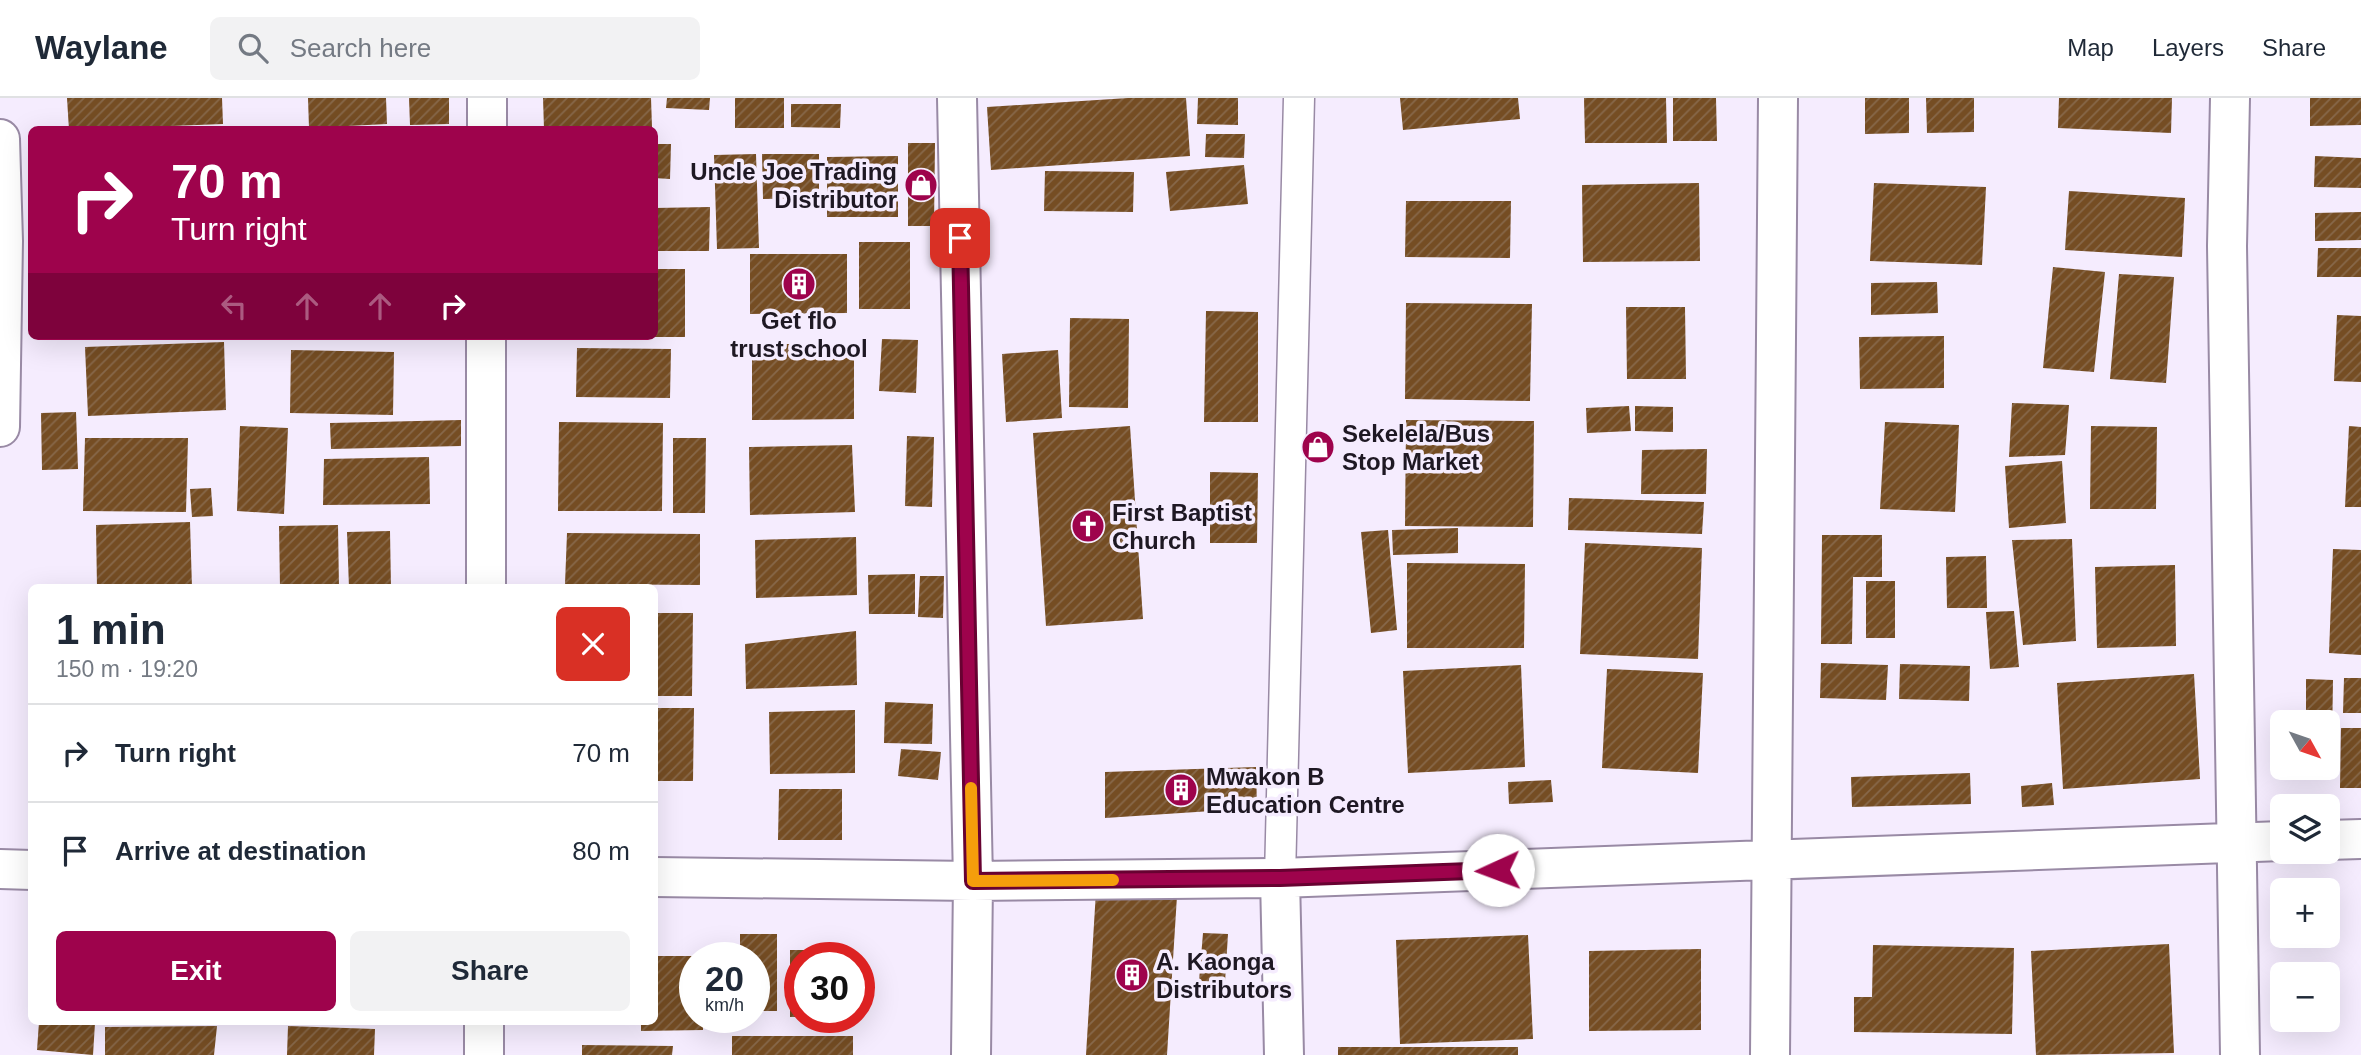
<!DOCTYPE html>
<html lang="en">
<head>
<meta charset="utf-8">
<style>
  :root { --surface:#fff; --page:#f2f2f3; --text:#1f2937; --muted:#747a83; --line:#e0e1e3; --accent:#9e034c }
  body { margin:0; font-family:Arial,sans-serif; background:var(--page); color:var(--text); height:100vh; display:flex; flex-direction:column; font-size:26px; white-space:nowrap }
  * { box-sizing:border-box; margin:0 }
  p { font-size:23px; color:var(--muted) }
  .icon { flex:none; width:38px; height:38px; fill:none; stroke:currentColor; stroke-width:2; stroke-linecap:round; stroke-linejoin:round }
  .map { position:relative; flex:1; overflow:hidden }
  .sheet { position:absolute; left:28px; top:486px; width:630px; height:441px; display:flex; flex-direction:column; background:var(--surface); border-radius:10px; box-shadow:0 7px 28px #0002 }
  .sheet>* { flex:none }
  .hud { position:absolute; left:28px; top:28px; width:630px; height:214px; border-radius:10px; box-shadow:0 7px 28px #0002; background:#9e034c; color:#fff; overflow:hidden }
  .needle { width:46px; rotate:130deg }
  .fabs { position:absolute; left:2270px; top:612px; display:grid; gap:14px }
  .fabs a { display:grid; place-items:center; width:70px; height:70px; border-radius:10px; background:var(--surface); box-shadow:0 7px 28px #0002; font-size:35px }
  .speed { position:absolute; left:679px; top:844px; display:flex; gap:14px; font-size:35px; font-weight:700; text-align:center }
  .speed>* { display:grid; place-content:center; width:91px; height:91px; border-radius:50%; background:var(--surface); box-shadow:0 7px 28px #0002; line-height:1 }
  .speed small { font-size:18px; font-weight:400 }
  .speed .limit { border:10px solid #d22; background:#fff; color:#111 }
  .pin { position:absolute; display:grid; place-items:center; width:60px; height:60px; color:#fff; margin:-30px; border-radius:14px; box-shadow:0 4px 10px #0006 }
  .me { position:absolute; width:77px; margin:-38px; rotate:268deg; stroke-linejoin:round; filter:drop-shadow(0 0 5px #0008) }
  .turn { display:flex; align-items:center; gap:24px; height:147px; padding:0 28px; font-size:32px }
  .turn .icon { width:91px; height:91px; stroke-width:2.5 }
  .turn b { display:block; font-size:49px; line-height:60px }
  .lanes { display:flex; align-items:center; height:66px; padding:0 28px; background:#0003; justify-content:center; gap:35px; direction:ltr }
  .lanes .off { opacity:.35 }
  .round { display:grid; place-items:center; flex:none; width:74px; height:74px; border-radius:10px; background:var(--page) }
  .overview { display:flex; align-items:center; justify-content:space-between; height:119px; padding:0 28px }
  h1 { font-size:42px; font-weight:700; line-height:52px }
  .primary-button { display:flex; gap:14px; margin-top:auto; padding:14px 28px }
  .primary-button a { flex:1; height:80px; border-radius:10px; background:var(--accent); color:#fff; font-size:28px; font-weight:700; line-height:80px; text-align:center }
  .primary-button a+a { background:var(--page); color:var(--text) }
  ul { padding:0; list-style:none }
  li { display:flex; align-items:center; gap:21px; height:98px; padding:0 28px; border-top:2px solid var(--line) }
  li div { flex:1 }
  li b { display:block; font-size:26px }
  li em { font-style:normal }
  header { display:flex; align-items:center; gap:42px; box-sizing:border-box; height:98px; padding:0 35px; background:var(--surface); border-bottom:2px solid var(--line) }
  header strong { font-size:33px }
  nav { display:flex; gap:38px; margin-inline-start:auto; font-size:24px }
  .search { width:490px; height:63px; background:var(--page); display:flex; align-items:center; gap:18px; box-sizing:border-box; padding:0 24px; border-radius:10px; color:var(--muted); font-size:26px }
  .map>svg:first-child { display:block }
  .building { fill:url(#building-hatch) }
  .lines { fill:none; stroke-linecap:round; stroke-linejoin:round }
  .lane-casing { stroke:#998aa5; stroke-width:33 }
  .street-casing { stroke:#998aa5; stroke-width:42 }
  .lane { stroke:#fff; stroke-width:30 }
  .street { stroke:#fff; stroke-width:38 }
  .route-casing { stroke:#670231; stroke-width:18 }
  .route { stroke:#9e034c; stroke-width:12 }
  .slow { stroke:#f59e0b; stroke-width:12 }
  .labels { text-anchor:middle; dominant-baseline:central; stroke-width:7; stroke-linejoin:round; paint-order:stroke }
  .poi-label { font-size:24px; font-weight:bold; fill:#1e1823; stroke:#f5ecfe; text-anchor:start }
</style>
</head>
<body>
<header>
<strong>Waylane</strong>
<div class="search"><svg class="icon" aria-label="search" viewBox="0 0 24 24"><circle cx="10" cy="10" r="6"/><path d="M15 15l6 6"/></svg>Search here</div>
<nav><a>Map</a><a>Layers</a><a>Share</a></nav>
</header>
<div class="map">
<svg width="2361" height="957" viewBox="0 0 2361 957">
  <defs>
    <pattern id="building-hatch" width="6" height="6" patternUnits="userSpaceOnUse" patternTransform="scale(1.75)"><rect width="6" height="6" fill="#754d23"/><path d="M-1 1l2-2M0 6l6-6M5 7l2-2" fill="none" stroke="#87684a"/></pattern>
  </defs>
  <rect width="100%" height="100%" fill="#f5ecfe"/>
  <path class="building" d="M67 0H222L223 26 69 32Z
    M308 0H386L387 26 309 30Z
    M409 0H449V26L410 27Z
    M543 0H651L652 29 544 31Z
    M667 0H710L709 12 666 10Z
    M735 0H784V30H735Z
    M1128 0H1186L1190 58 991 72 987 9Z
    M1198 0H1238V27L1197 26Z
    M1400 0H1518L1520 21 1403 32Z
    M1584 0H1666L1667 45H1585Z
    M1673 0H1716L1717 43H1673Z
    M1865 0H1909V35L1865 36Z
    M1926 0H1974V34L1927 35Z
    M2059 0H2172L2171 35 2058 30Z
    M2310 0H2361V27L2310 28Z
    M791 6H841L840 30 791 29Z
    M1206 36H1245L1244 60 1205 59Z
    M908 45H935L934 128H908Z
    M654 46H671L670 81 654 80Z
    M756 56 759 150 717 151 714 57Z
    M762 56H819V100L763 101Z
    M898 58V119H827V59Z
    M2315 58 2361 60V90L2314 89Z
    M1244 67 1248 106 1170 113 1166 74Z
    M1045 73 1134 74 1133 114 1044 113Z
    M1699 85 1700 163 1583 164 1582 87Z
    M1874 85 1986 89 1982 167 1870 163Z
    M2069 93 2185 100 2182 159 2065 152Z
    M1406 103H1511L1510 160 1405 159Z
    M710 109 709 153H654V110Z
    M2361 114V142L2315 143V115Z
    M859 144H910V211H859Z
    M2318 150H2361V179H2317Z
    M750 156H847V215L750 216Z
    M2053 169 2105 174 2094 274 2043 270Z
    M654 171H685V239H654Z
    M2119 176 2174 179 2166 285 2110 281Z
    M1937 184 1938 215 1871 217V185Z
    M1406 205 1532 206 1530 303 1405 301Z
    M1626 209H1685L1686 281H1627Z
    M1206 213 1258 214V324H1204Z
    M2337 217 2361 218V284L2334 283Z
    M1070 220 1129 221 1128 310 1069 309Z
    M1944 238V290L1860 291 1859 239Z
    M882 241 918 242 916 295 879 293Z
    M224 244 226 312 88 318 85 249Z
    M752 246H854V321L752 322Z
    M577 250 671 251 670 300 576 299Z
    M291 252 394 254 393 317 290 315Z
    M1058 252 1062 320 1006 324 1002 256Z
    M2012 305 2069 307 2065 357 2009 359Z
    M1629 308 1631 333 1587 335 1586 310Z
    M1635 308 1673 309V334L1635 333Z
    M76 314 78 371 42 372 41 315Z
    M461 322V348L331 351 330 325Z
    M1406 322 1534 323 1533 429 1405 428Z
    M559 324 663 325 662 413H558Z
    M1885 324 1959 327 1955 414 1880 411Z
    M240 328 288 330 284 416 237 413Z
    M1130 328 1143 521 1046 528 1033 335Z
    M2091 328 2157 329 2156 411H2090Z
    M2349 328 2361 329V409H2345Z
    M907 338 934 339 932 409 905 408Z
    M85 340H188L186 414 83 413Z
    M673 340H706L705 415H673Z
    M852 347 855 414 750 417 749 349Z
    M1707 351 1706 396H1641L1642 352Z
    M429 359 430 406 323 407 324 361Z
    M2062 363 2066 425 2009 430 2005 368Z
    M1210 374 1258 375 1257 445H1210Z
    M211 390 213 418 192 419 190 391Z
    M1569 400 1704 404 1702 436 1568 432Z
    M190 424 192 490H97L96 427Z
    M338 427 339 490H280L279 428Z
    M1458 430V455L1393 457 1392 432Z
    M1388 432 1397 532 1371 535 1361 434Z
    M390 433 391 490H349L347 434Z
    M567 435 700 436V487L565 486Z
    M1822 437H1882V479H1853L1852 546H1821Z
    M856 439 857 497 756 500 755 442Z
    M2072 441 2076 543 2023 547 2012 442Z
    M1585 445 1702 450 1698 561 1580 556Z
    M2333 451 2361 452V557L2329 555Z
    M1986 458 1987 510H1947L1946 459Z
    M1407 465 1525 466 1524 550H1407Z
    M2175 467 2176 548 2097 550 2095 469Z
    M915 476V516H869L868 477Z
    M920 478H944L943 520 918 519Z
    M1866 483H1895V540H1866Z
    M2014 513 2019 569 1990 571 1986 514Z
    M654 515H693L692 598H654Z
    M856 533 857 587 746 591 745 546Z
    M1821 565 1888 567 1886 602 1820 600Z
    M1900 566 1970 568 1969 603 1899 601Z
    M1521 567 1525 669 1408 675 1403 573Z
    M1607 571 1703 575 1698 675 1602 670Z
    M2194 576 2200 681 2063 691 2057 585Z
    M2344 580H2361V615H2343Z
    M2306 581 2333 582 2332 645H2328V625H2306Z
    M885 604 933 606 932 646 884 645Z
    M654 610H694L693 683H654Z
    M855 612V675L770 676 769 614Z
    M2341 630H2361V690H2340Z
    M901 651 941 654 938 682 898 678Z
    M1256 669 1257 710 1105 720V674Z
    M1970 675 1971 706 1852 709 1851 679Z
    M1551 682 1553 704 1509 706 1508 684Z
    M2052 685 2054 707 2022 709 2021 688Z
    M779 691H842V742H778Z
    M1096 793 1177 798 1167 957H1086Z
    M1203 835 1228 836 1225 884 1199 883Z
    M740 836H777V913H754V859H740Z
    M1528 837 1533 941 1400 946 1396 842Z
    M2169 846 2174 955 2036 957 2031 853Z
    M1873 847 2014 850 2012 936 1854 934V899H1872Z
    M1701 851V932L1589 933V853Z
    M790 852H846V859H800V919H790Z
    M654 858H695V919H703V932L641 933V924H654Z
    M39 924 95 925 93 957 37 952Z
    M553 924H621V927H553Z
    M217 928 214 957H105V929Z
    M288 928 375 931 374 957H287Z
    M732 938H853V957H732Z
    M582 947 673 948 672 957H582Z
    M1338 949H1518V957H1338Z"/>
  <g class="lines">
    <defs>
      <path id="lane" d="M1280 780 1299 0"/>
      <path id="street" d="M957 0 973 783 971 957
        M2230 0 2227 148 2240 957
        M487 32V0
        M0 41 3 143 0 329
        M486 238V490
        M2328 742 2361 741
        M0 771 32 772
        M654 779 973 783 1280 780 2282 743
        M1280 780 1284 957
        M484 957V924
        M1770 957 1778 0"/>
    </defs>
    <use href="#lane" class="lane-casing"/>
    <use href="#street" class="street-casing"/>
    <use href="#lane" class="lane"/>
    <use href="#street" class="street"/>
  </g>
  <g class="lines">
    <defs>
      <path id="route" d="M960 140 973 783 1280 780 1498 772"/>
    </defs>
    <use href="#route" class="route-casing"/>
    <use href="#route" class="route"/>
    <path class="slow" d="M971 690 973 783 1113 782"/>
  </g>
  <defs>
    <symbol id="shop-disc" viewBox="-11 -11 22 22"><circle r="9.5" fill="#9e034c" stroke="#f5ecfe"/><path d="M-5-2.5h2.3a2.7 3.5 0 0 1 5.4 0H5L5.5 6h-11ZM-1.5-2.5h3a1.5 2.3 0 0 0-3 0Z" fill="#fff"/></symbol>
    <symbol id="building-disc" viewBox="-11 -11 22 22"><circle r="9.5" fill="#9e034c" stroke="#f5ecfe"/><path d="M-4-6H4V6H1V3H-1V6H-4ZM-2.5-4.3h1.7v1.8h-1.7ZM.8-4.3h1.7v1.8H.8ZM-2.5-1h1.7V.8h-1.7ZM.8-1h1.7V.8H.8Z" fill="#fff"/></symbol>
    <symbol id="church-disc" viewBox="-11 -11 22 22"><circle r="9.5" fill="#9e034c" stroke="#f5ecfe"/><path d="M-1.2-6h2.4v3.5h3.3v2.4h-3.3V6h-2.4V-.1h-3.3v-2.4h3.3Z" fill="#fff"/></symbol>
  </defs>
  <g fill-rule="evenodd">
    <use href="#shop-disc" x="902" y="68" width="38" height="38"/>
    <use href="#building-disc" x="780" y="167" width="38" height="38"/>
    <use href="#shop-disc" x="1299" y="330" width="38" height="38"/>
    <use href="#church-disc" x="1069" y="409" width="38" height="38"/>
    <use href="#building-disc" x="1162" y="673" width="38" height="38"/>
    <use href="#building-disc" x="1113" y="858" width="38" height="38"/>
  </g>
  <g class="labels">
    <g class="poi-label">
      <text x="897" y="73" text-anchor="end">Uncle Joe Trading<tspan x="897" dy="28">Distributor</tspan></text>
      <text x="799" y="222" text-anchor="middle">Get flo<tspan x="799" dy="28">trust school</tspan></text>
      <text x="1342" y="335">Sekelela/Bus<tspan x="1342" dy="28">Stop Market</tspan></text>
      <text x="1112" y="414">First Baptist<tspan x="1112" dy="28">Church</tspan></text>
      <text x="1206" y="678">Mwakon B<tspan x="1206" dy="28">Education Centre</tspan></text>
      <text x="1156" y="863">A. Kaonga<tspan x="1156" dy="28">Distributors</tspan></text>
    </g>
  </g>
</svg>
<div class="fabs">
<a><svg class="needle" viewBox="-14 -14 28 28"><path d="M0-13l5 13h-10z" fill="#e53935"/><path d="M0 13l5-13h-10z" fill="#747a83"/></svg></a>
<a><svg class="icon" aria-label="layers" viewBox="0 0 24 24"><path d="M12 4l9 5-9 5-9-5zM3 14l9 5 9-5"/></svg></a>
<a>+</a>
<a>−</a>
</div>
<div class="speed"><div>20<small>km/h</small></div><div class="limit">30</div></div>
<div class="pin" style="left:960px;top:140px;background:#d93025"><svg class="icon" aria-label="arrive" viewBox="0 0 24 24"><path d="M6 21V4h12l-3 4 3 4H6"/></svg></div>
<svg class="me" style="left:1498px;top:772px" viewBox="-20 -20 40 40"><circle r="19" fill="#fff"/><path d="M0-13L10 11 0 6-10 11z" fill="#9e034c"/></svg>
<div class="hud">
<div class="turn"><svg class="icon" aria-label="right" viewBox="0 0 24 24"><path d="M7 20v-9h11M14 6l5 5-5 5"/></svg><div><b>70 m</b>Turn right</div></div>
<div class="lanes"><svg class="icon off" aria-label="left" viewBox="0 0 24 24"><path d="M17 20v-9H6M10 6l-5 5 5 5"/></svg><svg class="icon off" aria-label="ahead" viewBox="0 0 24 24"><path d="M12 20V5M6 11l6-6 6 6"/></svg><svg class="icon off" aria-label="ahead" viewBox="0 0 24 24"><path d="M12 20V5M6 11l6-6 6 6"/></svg><svg class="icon" aria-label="right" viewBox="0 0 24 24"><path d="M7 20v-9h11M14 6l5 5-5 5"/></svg></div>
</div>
<section class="sheet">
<div class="overview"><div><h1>1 min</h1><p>150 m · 19:20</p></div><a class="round" style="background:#d93025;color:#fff"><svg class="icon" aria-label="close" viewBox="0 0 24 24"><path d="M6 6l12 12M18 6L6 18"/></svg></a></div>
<ul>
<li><svg class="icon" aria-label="right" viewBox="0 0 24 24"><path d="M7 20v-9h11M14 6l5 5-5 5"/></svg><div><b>Turn right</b></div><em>70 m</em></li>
<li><svg class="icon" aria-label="arrive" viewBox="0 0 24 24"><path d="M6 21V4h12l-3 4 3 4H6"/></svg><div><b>Arrive at destination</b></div><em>80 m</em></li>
</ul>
<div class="primary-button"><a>Exit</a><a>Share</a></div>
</section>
</div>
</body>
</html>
